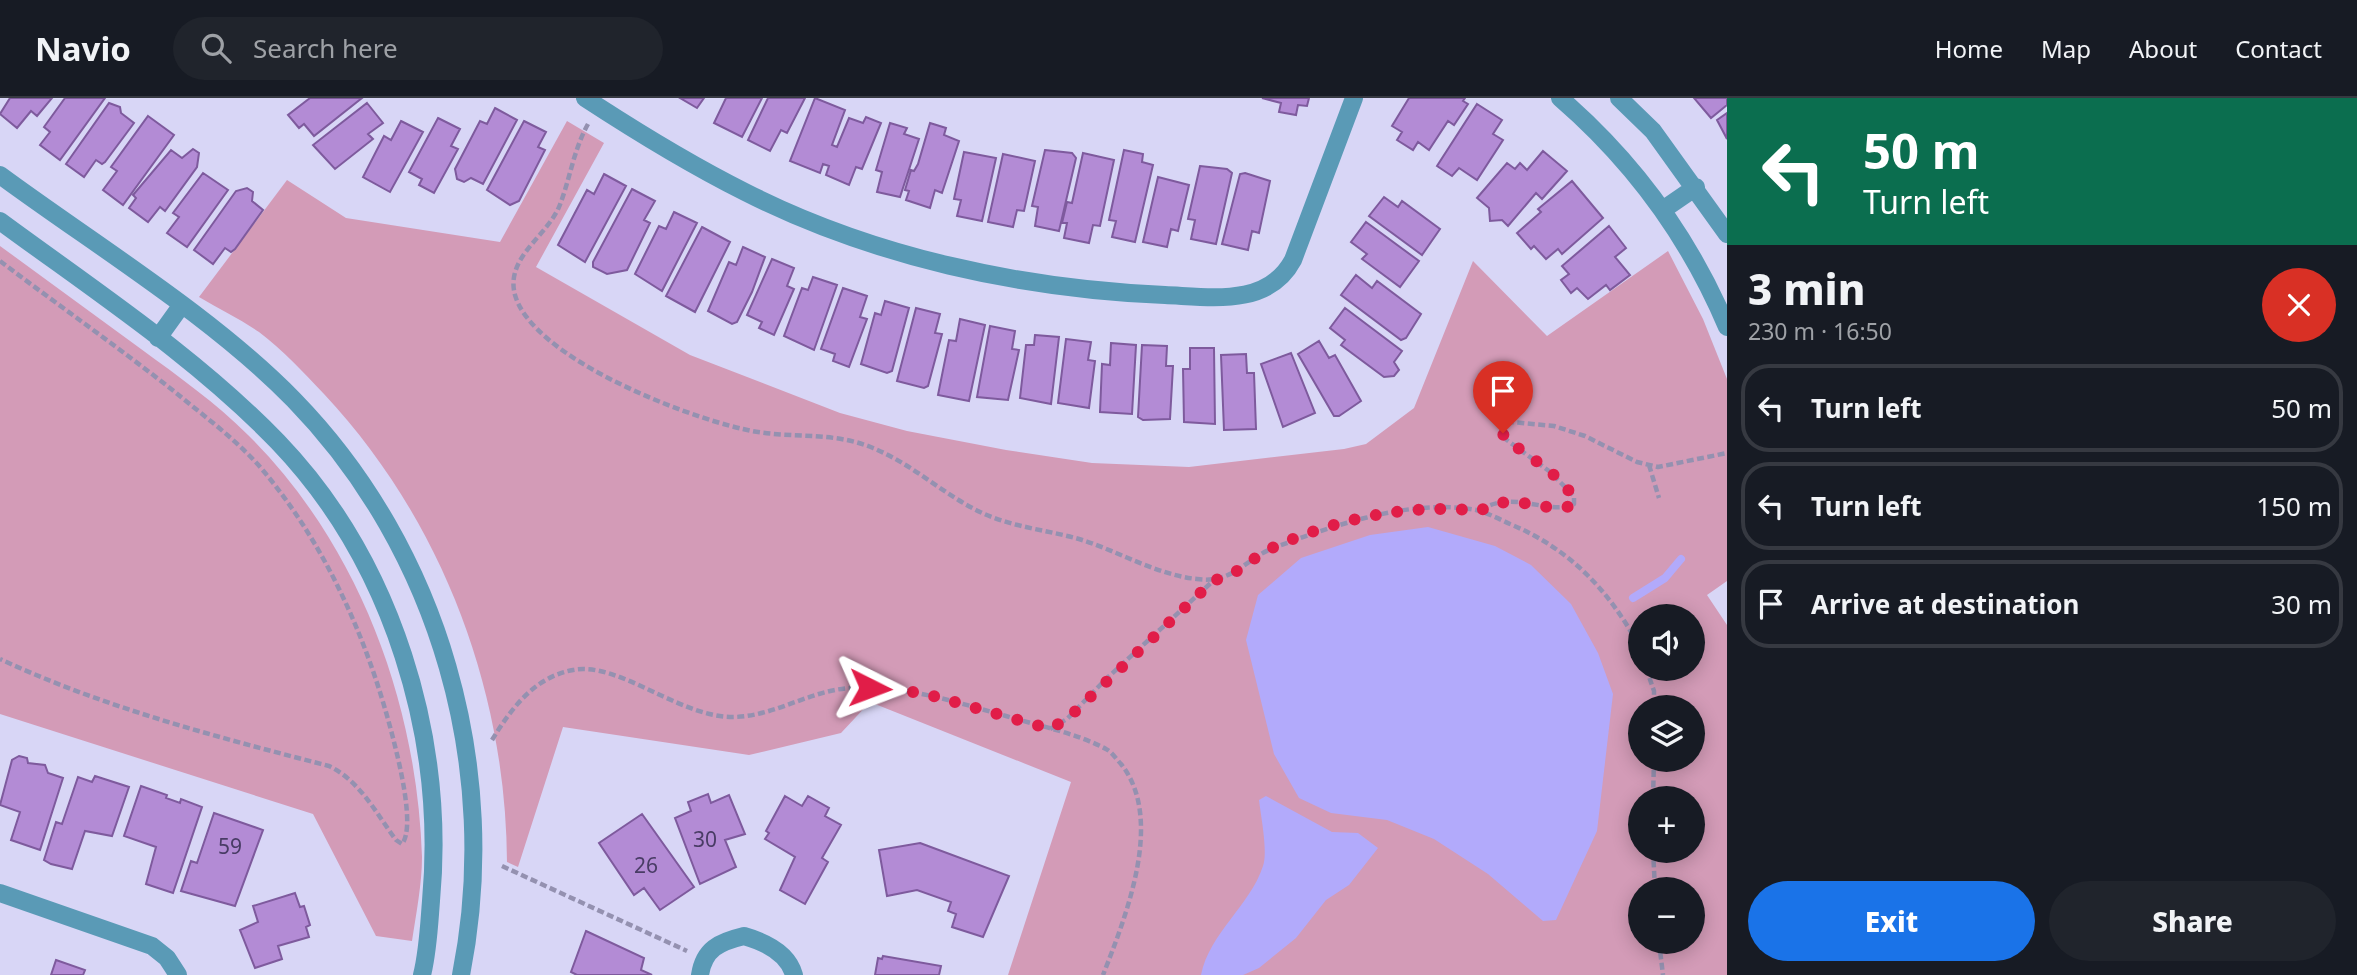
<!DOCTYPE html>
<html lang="en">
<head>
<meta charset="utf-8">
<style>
  :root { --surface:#171b24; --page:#20242c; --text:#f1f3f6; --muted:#9ea1a6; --line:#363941; --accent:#1a73e8 }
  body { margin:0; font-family:"Noto Sans",sans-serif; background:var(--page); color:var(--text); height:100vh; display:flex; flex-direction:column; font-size:26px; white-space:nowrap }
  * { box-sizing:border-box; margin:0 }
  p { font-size:23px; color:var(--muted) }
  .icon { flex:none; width:38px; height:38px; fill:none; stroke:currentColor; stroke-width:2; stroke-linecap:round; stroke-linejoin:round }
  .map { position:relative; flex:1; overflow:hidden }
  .details { display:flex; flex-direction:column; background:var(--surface); width:630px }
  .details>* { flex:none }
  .top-card { background:#0b6e4f; color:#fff; overflow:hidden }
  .buttons { position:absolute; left:1628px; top:506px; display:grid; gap:14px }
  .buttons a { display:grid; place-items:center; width:77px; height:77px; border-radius:50%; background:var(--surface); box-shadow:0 4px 18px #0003; font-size:35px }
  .pin { position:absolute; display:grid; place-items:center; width:60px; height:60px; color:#fff; margin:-72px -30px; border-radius:50% 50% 50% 0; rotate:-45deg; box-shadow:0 0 7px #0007 }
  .pin .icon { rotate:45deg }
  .me { position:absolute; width:77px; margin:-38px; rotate:93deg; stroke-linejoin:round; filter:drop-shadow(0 0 5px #0008) }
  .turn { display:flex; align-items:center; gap:24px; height:147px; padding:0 21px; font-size:32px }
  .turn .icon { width:91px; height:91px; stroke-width:2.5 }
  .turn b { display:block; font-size:49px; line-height:60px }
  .round { display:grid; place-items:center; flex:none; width:74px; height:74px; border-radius:37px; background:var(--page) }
  .head { display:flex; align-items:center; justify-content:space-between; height:119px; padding:0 21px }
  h1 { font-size:42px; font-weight:800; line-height:52px }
  .cta { display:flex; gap:14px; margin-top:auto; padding:14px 21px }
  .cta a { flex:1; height:80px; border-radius:42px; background:var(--accent); color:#fff; font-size:28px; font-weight:800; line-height:80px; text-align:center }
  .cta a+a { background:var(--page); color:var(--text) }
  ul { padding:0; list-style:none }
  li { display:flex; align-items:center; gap:21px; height:88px; margin:0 14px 10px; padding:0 7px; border:4px solid var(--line); border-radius:28px }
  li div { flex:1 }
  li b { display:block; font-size:26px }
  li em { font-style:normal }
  header { display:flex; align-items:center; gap:42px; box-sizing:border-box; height:98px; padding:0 35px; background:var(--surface); border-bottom:2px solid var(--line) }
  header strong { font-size:33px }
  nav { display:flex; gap:38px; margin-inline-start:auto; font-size:24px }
  .search { width:490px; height:63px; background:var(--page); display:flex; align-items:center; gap:18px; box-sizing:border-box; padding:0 24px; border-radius:38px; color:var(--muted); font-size:26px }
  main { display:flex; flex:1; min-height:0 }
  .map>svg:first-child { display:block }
  .green { fill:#d39bb7; fill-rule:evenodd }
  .water { fill:#b2aafb }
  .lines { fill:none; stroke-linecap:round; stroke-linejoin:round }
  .stream { stroke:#b2aafb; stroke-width:8 }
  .building { fill:#b38bd5; stroke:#7e5a9d; stroke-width:2 }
  .path { stroke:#9491b0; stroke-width:4.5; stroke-dasharray:7 3.5; stroke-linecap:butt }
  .minor { stroke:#5a9ab6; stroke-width:18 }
  .route { stroke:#e11d48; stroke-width:12; stroke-dasharray:0 21.6 }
  .labels { text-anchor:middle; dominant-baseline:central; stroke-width:5; stroke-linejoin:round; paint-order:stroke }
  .number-label { font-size:21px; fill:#493c65 }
</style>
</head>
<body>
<header>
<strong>Navio</strong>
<div class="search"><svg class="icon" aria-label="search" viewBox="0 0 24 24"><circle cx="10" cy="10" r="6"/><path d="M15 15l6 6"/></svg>Search here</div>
<nav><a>Home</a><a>Map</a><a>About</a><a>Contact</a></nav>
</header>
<main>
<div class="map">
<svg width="1727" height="877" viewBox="0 0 1727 877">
  <rect width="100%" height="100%" fill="#d8d6f6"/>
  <path class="green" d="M567 23 604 45 536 169 690 257 840 315 907 333 1006 352 1092 365 1189 369 1344 351 1366 346 1414 310 1473 163 1547 238 1668 153 1703 221 1727 281V483L1707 497 1727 527V877H1008L1071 684 870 604 841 635 749 657 563 629 518 769 507 764C506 592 442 422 324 296 303 274 283 252 259 234 240 221 219 211 199 199L287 82 346 120 500 144ZM1640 518H1692V570H1640ZM1640 609H1692V662H1640ZM1640 700H1692V752H1640ZM1640 791H1692V844H1640Z
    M0 148C47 182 94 217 141 251 178 278 216 305 248 337 359 447 417 605 422 759 422 786 416 816 412 843L376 838 313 716 0 616Z"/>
  <path class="water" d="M1428 429 1495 448 1531 467 1571 506 1598 555 1613 596 1597 733 1556 822 1543 823 1488 776 1434 741 1387 722 1331 715 1299 700 1274 656 1246 542 1258 497 1301 460 1370 437Z
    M1266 698 1332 734 1358 735 1378 750 1349 787 1326 802 1296 840 1259 870 1243 877H1201C1210 834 1250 808 1263 768 1268 754 1261 719 1259 702Z"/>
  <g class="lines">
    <path class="stream" d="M1633 500 1665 480 1681 461"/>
  </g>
  <path class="building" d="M10 0H52L37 18 31 13 17 30 0 16Z
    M65 0H105L60 62 40 47 50 34 44 29Z
    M310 0H362L314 38 304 26 299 30 288 17Z
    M680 0H704L697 10Z
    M726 0H762L742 39 714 25Z
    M805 0 787 35 781 32 770 53 748 42 768 0Z
    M815 0 845 12 832 47 837 49 849 20 863 25 866 19 881 25 862 71 856 69 849 87 826 77 829 68 823 66 820 75 790 63Z
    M1262 0H1309L1307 8 1298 7 1296 17 1279 14 1281 5Z
    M1409 0H1465L1463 3 1468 6 1454 27 1448 23 1429 52 1418 44 1413 52 1397 42 1402 34 1392 28Z
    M1694 0H1727V7L1711 20Z
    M109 5 120 9 121 15 134 25 105 64 102 66 96 62 84 79 66 66Z
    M367 5 383 25 368 36 373 41 335 71 313 47Z
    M1477 6 1502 22 1493 36 1503 42 1477 82 1459 70 1452 78 1437 68Z
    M495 10 517 22 483 86 471 80 464 84 457 81 455 71 480 23 487 26Z
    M1727 15V41L1717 22Z
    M148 18 174 37 123 107 103 92 117 73 111 69Z
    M438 20 460 31 451 48 458 51 434 95 419 87 422 81 409 74Z
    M401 23 423 34 390 94 363 79 384 38 391 42Z
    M524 23 546 34 538 49 545 52 519 103 510 107 487 92Z
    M890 25 907 30 904 36 919 41 900 99 877 94 882 74 876 72Z
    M930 25 946 30 944 37 959 43 942 95 935 92 930 110 906 102 909 93 905 92 911 72 914 73 918 66Z
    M193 51 199 55 197 69 165 113 160 109 148 124 129 110 136 100 133 97 171 52 182 60Z
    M1045 52 1072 55 1076 60 1059 133 1035 128 1038 109 1032 108Z
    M1124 52 1143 56 1142 64 1153 67 1135 144 1112 139 1116 123 1109 122Z
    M1543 53 1567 73 1542 101 1536 95 1508 128 1502 122 1490 123 1489 110 1477 100 1507 65 1515 71 1520 65 1527 72Z
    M964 54 996 60 982 123 957 118 961 102 954 101Z
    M1083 55 1114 62 1100 128 1093 127 1089 145 1064 140 1067 125H1062L1067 104 1072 105Z
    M1003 56 1035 63 1024 113 1017 112 1013 129 988 124Z
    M1200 68 1227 71 1232 75 1216 146 1191 141 1195 122 1188 121Z
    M203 75 228 92 187 149 167 135 179 119 173 115Z
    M1245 75 1270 83 1259 135 1252 133 1248 152 1222 146 1240 76Z
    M604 76 626 88 585 164 558 147 587 92 594 96Z
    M1158 79 1189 87 1178 133 1171 131 1167 149 1143 144Z
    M1572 83 1603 120 1562 156 1558 151 1546 161 1534 148 1531 151 1517 135 1541 114 1538 111Z
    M247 90 253 94 252 103 263 112 235 151 231 154 225 150 213 166 194 152 236 93Z
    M632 91 655 103 644 122 650 125 627 172 607 176 593 169V164Z
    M1384 99 1398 109 1402 103 1440 131 1422 157 1369 118Z
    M674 114 697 125 662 193 635 176 659 128 666 131Z
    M1366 124 1419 163 1400 189 1362 161 1367 156 1351 144Z
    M1609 128 1626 150 1615 159 1630 177 1610 192 1606 187 1588 201 1577 190 1571 195 1561 182 1569 176 1562 168Z
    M702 129 730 144 695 214 666 198Z
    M743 149 765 159 752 194 737 224 732 226 708 213 729 164 736 167Z
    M772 161 794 170 787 188 794 191 774 237 759 230 762 224 747 217Z
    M1356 177 1372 190 1377 183 1421 216 1406 240 1401 242 1341 197Z
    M813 179 837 187 814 252 784 238 802 190 808 192Z
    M843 190 867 198 860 219 867 221 849 269 833 263 835 256 821 251Z
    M885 203 909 210 892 273 887 275 861 266 875 215 881 217Z
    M916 210 940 216 935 235 942 236 928 288 924 290 897 283Z
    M1345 210 1402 253 1394 264 1399 272 1394 278 1384 279 1341 247 1345 242 1330 230Z
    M960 221 985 227 969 303 938 297 949 242 956 243Z
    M990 228 1015 233 1012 251 1019 252 1008 302 977 299Z
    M1035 237 1059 239 1051 306 1020 300 1026 247H1034Z
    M1066 241 1091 244 1088 262 1095 263 1089 310 1058 305Z
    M1319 243 1329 260 1335 257 1361 303 1339 318H1334L1298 256Z
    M1111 245 1136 247 1132 316 1100 314 1102 266 1110 267Z
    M1142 247 1167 248 1166 268H1173L1170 321 1143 322 1138 319Z
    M1190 250H1214L1215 326 1184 324 1183 271H1190Z
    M1291 255 1315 315 1283 329 1261 266Z
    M1246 256 1247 275H1254L1256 331 1224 332 1221 257Z
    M19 658 27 660 28 665 45 667 48 675 63 680 40 752 11 742 20 714 0 707 12 662Z
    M95 678 129 689 112 738 85 733 72 771 51 766 44 762 56 724 62 726 78 679 92 684Z
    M141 688 167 697 166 700 180 705 181 701 202 709 173 795 146 786 156 749 124 738Z
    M708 696 711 705 729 697 745 736 725 742 736 769 700 786 675 720 691 713 688 704Z
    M785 698 802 708 808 698 829 710 825 718 841 727 822 760 828 764 805 806 780 792 795 759 765 741 769 735 766 733Z
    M214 715 263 732 235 808 181 793 191 763 197 765Z
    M642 716 694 789 660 812 644 790 634 797 599 745Z
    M920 745 1009 778 983 839 952 829 956 816 948 813 951 804 917 792 887 798 879 752Z
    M295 795 300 809 304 808 310 827 306 829 309 839 278 848 282 861 255 870 240 832 258 824 253 808Z
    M586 833 644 860 641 872 652 877H577L571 874Z
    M883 858 941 868 939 877H875L878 860 882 861Z
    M56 862 85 872 83 877H51Z"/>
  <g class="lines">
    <path class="path" d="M588 26C573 53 570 82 559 109 546 139 505 160 515 197 533 260 684 318 743 331 786 342 831 332 873 350 912 366 943 396 980 414 1011 429 1047 432 1079 441 1118 453 1157 477 1197 481 1234 486 1245 460 1276 449 1335 427 1412 400 1476 412 1488 415 1499 421 1510 426 1570 451 1610 493 1640 550
      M0 163C58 207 118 249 175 294 205 319 241 345 266 376 330 454 371 550 395 648 400 668 415 730 402 746L396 742C376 715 360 683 329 668 217 639 105 610 0 561
      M1649 367 1659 400
      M1481 412C1512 391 1549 418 1574 406V398L1549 373 1504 340V329L1511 324 1554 328 1585 338 1637 364 1658 369 1727 355
      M1646 570 1654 593V609
      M1050 631 1067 621 1106 581 1213 483
      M492 642C511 611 534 579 573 572 619 563 680 620 734 619 776 618 810 592 851 590 905 587 955 604 1006 618 1039 628 1076 635 1106 651 1112 654 1116 661 1121 666 1165 721 1126 818 1103 877
      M1653 700 1654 662
      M1653 752 1655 791
      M502 768 687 853
      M1659 844 1663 877"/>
    <path class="minor" d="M585 0C637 34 689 66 745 94 873 159 1022 191 1165 197 1211 199 1268 209 1293 162L1354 0
      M1560 0C1634 64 1689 139 1727 229
      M1619 0 1653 33 1727 136
      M0 77C95 147 212 218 294 302 440 452 502 672 461 877
      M1664 111 1696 89
      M0 123C95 193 196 259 278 344 393 464 446 640 431 803 429 828 428 853 422 877
      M158 240 181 208
      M0 795 152 848 167 860 178 877
      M700 877C704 851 719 844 744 838 765 844 788 855 794 877"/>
  </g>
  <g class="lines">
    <path class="route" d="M870 590 923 595 1050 631 1067 621 1214 482C1236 479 1250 461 1270 451 1333 421 1410 405 1480 413 1512 391 1549 418 1573 407 1578 387 1519 352 1504 340L1503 335"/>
  </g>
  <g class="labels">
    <g class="number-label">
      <text x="705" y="741">30</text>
      <text x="230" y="748">59</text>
      <text x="646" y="767">26</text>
    </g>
  </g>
</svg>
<div class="buttons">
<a><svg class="icon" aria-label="sound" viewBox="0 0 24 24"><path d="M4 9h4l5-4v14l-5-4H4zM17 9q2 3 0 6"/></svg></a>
<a><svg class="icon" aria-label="layers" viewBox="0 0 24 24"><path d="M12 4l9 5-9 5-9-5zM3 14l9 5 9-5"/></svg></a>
<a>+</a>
<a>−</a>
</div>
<div class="pin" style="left:1503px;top:335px;background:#d93025"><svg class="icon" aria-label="arrive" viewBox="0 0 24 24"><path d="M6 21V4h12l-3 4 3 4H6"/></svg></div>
<svg class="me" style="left:870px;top:590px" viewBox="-20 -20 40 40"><path d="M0-17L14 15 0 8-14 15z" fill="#e11d48" stroke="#fff" stroke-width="4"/></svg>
</div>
<section class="details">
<div class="top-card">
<div class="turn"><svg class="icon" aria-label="left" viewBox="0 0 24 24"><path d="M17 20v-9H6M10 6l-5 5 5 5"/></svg><div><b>50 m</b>Turn left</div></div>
</div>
<div class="head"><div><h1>3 min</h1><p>230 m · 16:50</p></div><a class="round" style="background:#d93025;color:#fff"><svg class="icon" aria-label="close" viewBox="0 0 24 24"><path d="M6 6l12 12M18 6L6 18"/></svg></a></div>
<ul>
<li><svg class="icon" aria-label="left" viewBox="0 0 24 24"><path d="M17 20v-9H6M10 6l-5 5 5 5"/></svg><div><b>Turn left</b></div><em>50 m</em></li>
<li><svg class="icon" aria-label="left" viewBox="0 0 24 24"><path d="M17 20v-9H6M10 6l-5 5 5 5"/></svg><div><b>Turn left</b></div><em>150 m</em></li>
<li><svg class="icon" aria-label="arrive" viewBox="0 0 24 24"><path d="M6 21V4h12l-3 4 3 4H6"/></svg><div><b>Arrive at destination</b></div><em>30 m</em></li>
</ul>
<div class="cta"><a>Exit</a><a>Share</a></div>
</section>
</main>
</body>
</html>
